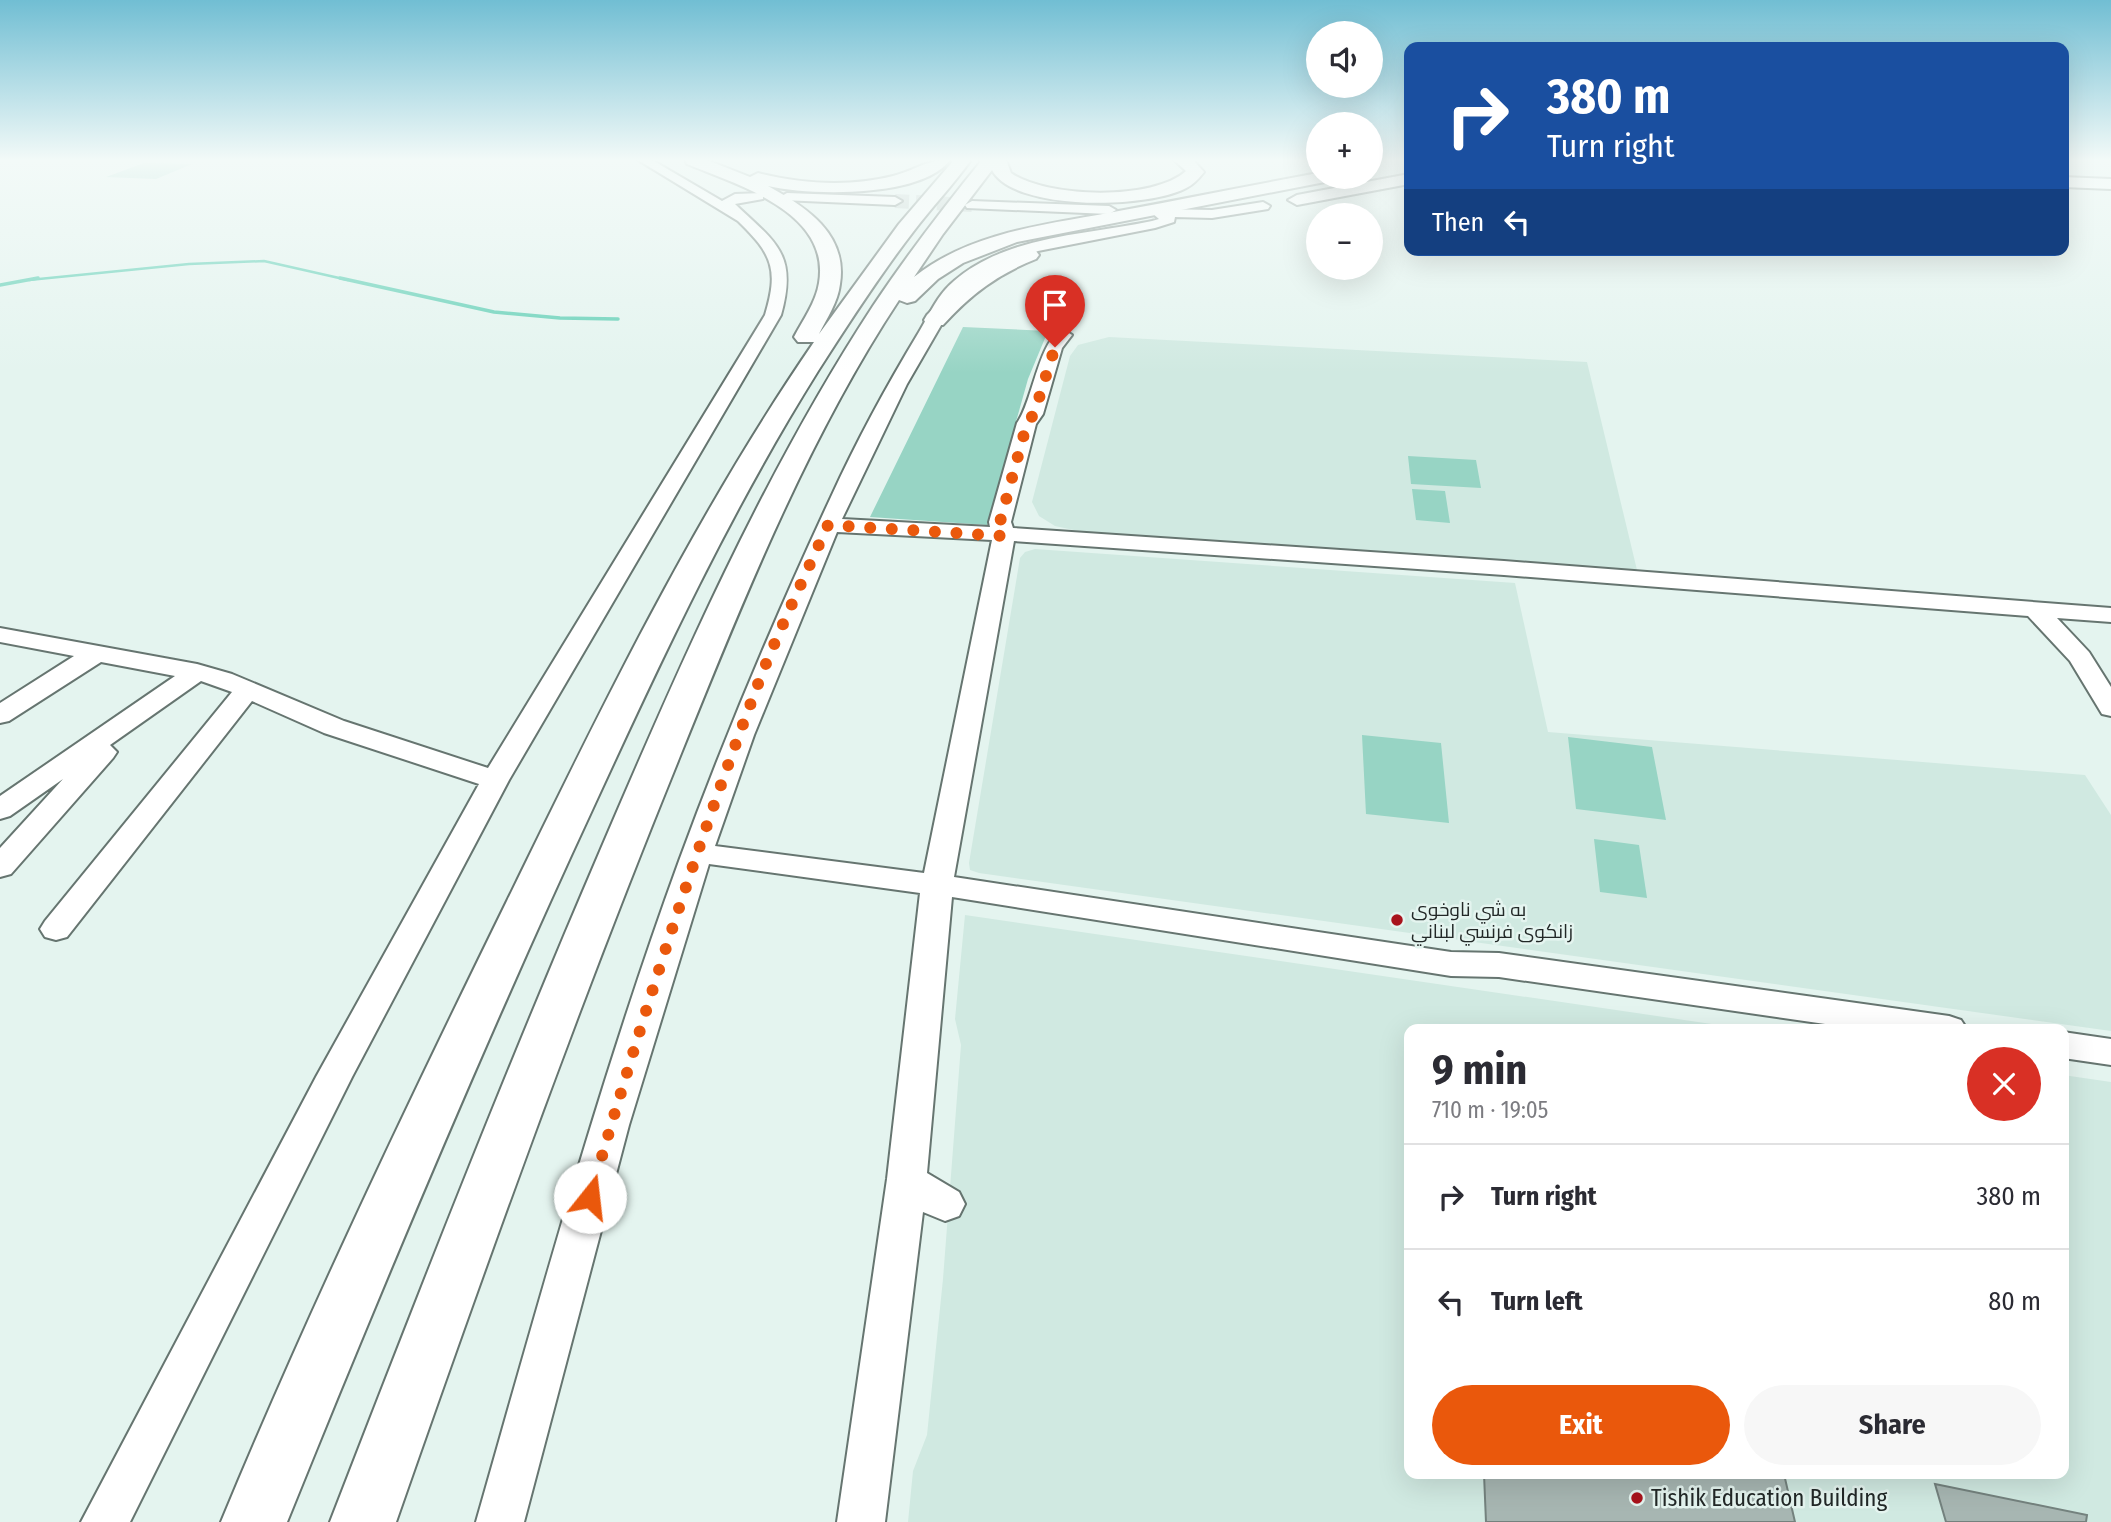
<!DOCTYPE html>
<html lang="en">
<head>
<meta charset="utf-8">
<style>
  :root { --surface:#fff; --page:#f7f7f7; --text:#2b2b33; --muted:#7c7c81; --line:#e1e1e2; --accent:#ea580c }
  body { margin:0; font-family:"Fira Sans Condensed",Cairo,sans-serif; background:var(--page); color:var(--text); height:100vh; display:flex; flex-direction:column; font-size:26px; white-space:nowrap }
  * { box-sizing:border-box; margin:0 }
  p { font-size:23px; color:var(--muted) }
  .icon { flex:none; width:38px; height:38px; fill:none; stroke:currentColor; stroke-width:2; stroke-linecap:round; stroke-linejoin:round }
  .map { position:relative; flex:1; overflow:hidden }
  .panel { position:absolute; left:1404px; top:1024px; width:665px; height:455px; display:flex; flex-direction:column; background:var(--surface); border-radius:14px; box-shadow:0 7px 28px #0002 }
  .panel>* { flex:none }
  .top-card { position:absolute; left:1404px; top:42px; width:665px; height:214px; border-radius:14px; box-shadow:0 7px 28px #0002; background:#1a4fa0; color:#fff; overflow:hidden }
  .controls { position:absolute; left:1306px; top:21px; display:grid; gap:14px }
  .controls a { display:grid; place-items:center; width:77px; height:77px; border-radius:50%; background:var(--surface); box-shadow:0 7px 28px #0002; font-size:35px }
  .pin { position:absolute; display:grid; place-items:center; width:60px; height:60px; color:#fff; margin:-72px -30px; border-radius:50% 50% 50% 0; rotate:-45deg; box-shadow:0 0 7px #0007 }
  .pin .icon { rotate:45deg }
  .me { position:absolute; width:77px; margin:-38px; rotate:16deg; stroke-linejoin:round; filter:drop-shadow(0 0 5px #0008) }
  .turn { display:flex; align-items:center; gap:24px; height:147px; padding:0 28px; font-size:32px }
  .turn .icon { width:91px; height:91px; stroke-width:2.5 }
  .turn b { display:block; font-size:49px; line-height:60px }
  .then { display:flex; align-items:center; height:66px; padding:0 28px; background:#0003; gap:14px; font-size:26px }
  .round { display:grid; place-items:center; flex:none; width:74px; height:74px; border-radius:37px; background:var(--page) }
  .head { display:flex; align-items:center; justify-content:space-between; height:119px; padding:0 28px }
  h1 { font-size:42px; font-weight:700; line-height:52px }
  .cta { display:flex; gap:14px; margin-top:auto; padding:14px 28px }
  .cta a { flex:1; height:80px; border-radius:42px; background:var(--accent); color:#fff; font-size:28px; font-weight:700; line-height:80px; text-align:center }
  .cta a+a { background:var(--page); color:var(--text) }
  ul { padding:0; list-style:none }
  li { display:flex; align-items:center; gap:21px; height:105px; padding:0 28px; border-top:2px solid var(--line) }
  li div { flex:1 }
  li b { display:block; font-size:26px }
  li em { font-style:normal }
  .map>svg:first-child { display:block }
  .built { fill:#d0e9e1 }
  .green { fill:#97d4c4 }
  .lines { fill:none; stroke-linecap:round; stroke-linejoin:round }
  .stream-far1 { stroke:#5fceb4; stroke-width:2.5 }
  .stream { stroke:#5fceb4; stroke-width:3.5 }
  .building { fill:#a7b6b2; stroke:#74827e; stroke-width:2 }
  .minor-tunnel { stroke:#bdcbc7; stroke-width:14; stroke-dasharray:14 7; stroke-linecap:butt }
  .minor-casing { stroke:#667570; stroke-width:4 }
  .highway-casing { stroke:#667570; stroke-width:4 }
  .minor { fill:#fff; fill-rule:evenodd }
  .highway { fill:#fff; fill-rule:evenodd }
  .route { stroke:#ea580c; stroke-width:12; stroke-dasharray:0 21.6 }
  .poi-dot { fill:#a8131c; stroke:#e4f4ef; stroke-width:2.5 }
  .labels { text-anchor:middle; dominant-baseline:central; stroke-width:5; stroke-linejoin:round; paint-order:stroke }
  .poi-label { font-size:19px; fill:#222827; stroke:#e4f4ef; text-anchor:start }
  .near-poi-label { font-size:23px; fill:#222827; stroke:#e4f4ef; text-anchor:start }
</style>
</head>
<body>
<div class="map">
<svg width="2111" height="1522" viewBox="0 0 2111 1522">
  <rect width="100%" height="100%" fill="#e4f4ef"/>
  <path class="built" d="M1109 337 1587 362 1637 570 1083 532 1055 526 1039 516 1032 502 1070 356 1078 345Z
    M1035 549 1515 583 1548 732 2085 775 2111 815V1031L979 873 970 870 969 863 1020 558 1025 552Z
    M965 915 1746 1029H1409V1474H2063V1075L2111 1082V1522H908L913 1471 927 1435 943 1279 961 1045 955 1019Z"/>
  <path class="green" d="M144 163 192 164 156 179 106 177Z
    M963 327 1048 331 1028 379 987 525 870 517Z
    M1408 456 1476 460 1481 488 1411 484Z
    M1412 489 1445 491 1450 523 1416 520Z
    M1362 735 1441 743 1449 823 1366 814Z
    M1568 737 1652 747 1666 820 1576 809Z
    M1594 839 1639 845 1647 898 1600 892Z"/>
  <g class="lines">
    <path class="stream-far1" d="M29 280 189 264 264 261 348 280"/>
    <path class="stream" d="M340 278 494 312 560 318 618 319
      M0 285 38 278"/>
  </g>
  <path class="building" d="M1484 1474H1784L1795 1522H1486Z
    M1935 1484 2087 1515 2086 1522H1946Z"/>
  <g class="lines">
    <path class="minor-tunnel" d="M895 201 972 205"/>
    <defs>
      <path id="minor" d="M638 160H652L722 201 735 194 763 193V199L735 204C776 243 798 254 781 315L509 780 352 1077 130 1522H81L316 1077 479 784 324 733 252 701 67 937 56 940 45 937 40 929 45 921 232 692 201 681 110 745 117 752 113 758 11 874 0 877V848L63 779 10 816 0 819V796L175 676 101 662 9 721 0 723V703L74 656 0 642V628L197 664 232 674 344 721 488 768 765 315C779 269 772 254 738 221Z
        M787 193 895 197 902 201 895 205 782 200 780 197Z
        M972 201 1109 206 1116 210 1109 214 967 208 965 205Z
        M1263 202 1270 206 1268 209 1212 218 1175 217 1174 222 1155 228 1038 251 997 266 962 289 907 384 842 519 990 527 989 522 1017 423C1033 402 1039 336 1064 330L1072 335 1062 348 1043 414 1036 424 1011 522 1013 528 1504 561 2111 608V622L2057 618 2089 652 2111 687V716L2102 714 2070 661 2028 616 1504 575 1014 541 954 877 1451 952 1499 953 1949 1016 1961 1020 1967 1029H1860L1499 977 1451 976 952 897 927 1173 959 1192 965 1204 959 1216 945 1221 923 1212 885 1522H837L887 1179 920 893 709 864 629 1125 524 1522H476C539 1301 600 1078 679 861 724 738 776 615 831 497 857 440 887 385 919 332 929 315 938 294 954 281 1007 235 1087 235 1152 221L1159 219 1152 213 1159 209 1212 210ZM837 532 992 540 924 873 715 846 754 735Z
        M2063 1032 2111 1039V1065L2063 1058Z"/>
      <path id="highway" d="M685 160H707L750 177 758 173C802 184 849 187 893 176 916 170 925 160 950 160 922 198 810 196 768 186 806 207 848 234 840 284 838 302 827 318 819 334L899 224 954 160H971C953 185 932 207 913 232 879 276 848 324 818 371 731 510 661 660 593 808 484 1043 384 1282 287 1522H221C308 1312 407 1105 507 901 600 710 694 517 814 342H798L794 337C803 320 816 302 819 283 831 212 738 185 687 164Z
        M982 160H1006L1011 173C1047 198 1153 201 1186 171L1174 160H1193L1204 172C1200 177 1194 184 1188 187 1151 209 1014 212 992 170L943 234 914 277C973 230 1053 224 1124 210 1189 198 1253 185 1318 173V177H1334L1325 182 1017 242 963 263 938 279 915 301 907 303 899 300C807 439 740 607 678 761 576 1012 485 1267 396 1522H330C417 1297 505 1072 600 851 680 664 762 476 873 306 907 255 944 207 982 160Z
        M1409 174V184L1297 205 1288 200 1297 195Z
        M2063 177 2111 179V189L2063 187Z
        M1029 249 1036 251 1039 255 1036 259C998 274 971 294 943 325H927L924 320 927 315C956 285 987 259 1029 249Z"/>
    </defs>
    <use href="#minor" class="minor-casing"/>
    <use href="#highway" class="highway-casing"/>
    <use href="#minor" class="minor"/>
    <use href="#highway" class="highway"/>
  </g>
  <linearGradient id="sky" x2="0" y2="1"><stop stop-color="#71bed3"/><stop offset="0.43" stop-color="#f3faf8"/><stop offset="1" stop-color="#f3faf8" stop-opacity="0"/></linearGradient>
  <rect width="2111" height="373" fill="url(#sky)"/>
  <g class="lines">
    <path class="route" d="M590 1197C642 1019 697 843 763 671 783 622 806 573 828 525L1004 536 1000 522 1027 423 1034 414 1055 347"/>
  </g>
  <g class="poi-dot">
    <circle cx="1397" cy="920" r="7"/>
    <circle cx="1637" cy="1498" r="7"/>
  </g>
  <g class="labels">
    <g class="poi-label">
      <text x="1411" y="909">به شي ناوخوى<tspan x="1411" dy="22">زانكوى فرنسي لبناني</tspan></text>
    </g>
    <g class="near-poi-label">
      <text x="1651" y="1498">Tishik Education Building</text>
    </g>
  </g>
</svg>
<div class="controls">
<a><svg class="icon" aria-label="sound" viewBox="0 0 24 24"><path d="M4 9h4l5-4v14l-5-4H4zM17 9q2 3 0 6"/></svg></a>
<a>+</a>
<a>−</a>
</div>
<div class="pin" style="left:1055px;top:347px;background:#d93025"><svg class="icon" aria-label="arrive" viewBox="0 0 24 24"><path d="M6 21V4h12l-3 4 3 4H6"/></svg></div>
<svg class="me" style="left:590px;top:1197px" viewBox="-20 -20 40 40"><circle r="19" fill="#fff"/><path d="M0-13L10 11 0 6-10 11z" fill="#ea580c"/></svg>
<div class="top-card">
<div class="turn"><svg class="icon" aria-label="right" viewBox="0 0 24 24"><path d="M7 20v-9h11M14 6l5 5-5 5"/></svg><div><b>380 m</b>Turn right</div></div>
<div class="then">Then<svg class="icon" aria-label="left" viewBox="0 0 24 24"><path d="M17 20v-9H6M10 6l-5 5 5 5"/></svg></div>
</div>
<section class="panel">
<div class="head"><div><h1>9 min</h1><p>710 m · 19:05</p></div><a class="round" style="background:#d93025;color:#fff"><svg class="icon" aria-label="close" viewBox="0 0 24 24"><path d="M6 6l12 12M18 6L6 18"/></svg></a></div>
<ul>
<li><svg class="icon" aria-label="right" viewBox="0 0 24 24"><path d="M7 20v-9h11M14 6l5 5-5 5"/></svg><div><b>Turn right</b></div><em>380 m</em></li>
<li><svg class="icon" aria-label="left" viewBox="0 0 24 24"><path d="M17 20v-9H6M10 6l-5 5 5 5"/></svg><div><b>Turn left</b></div><em>80 m</em></li>
</ul>
<div class="cta"><a>Exit</a><a>Share</a></div>
</section>
</div>
</body>
</html>
